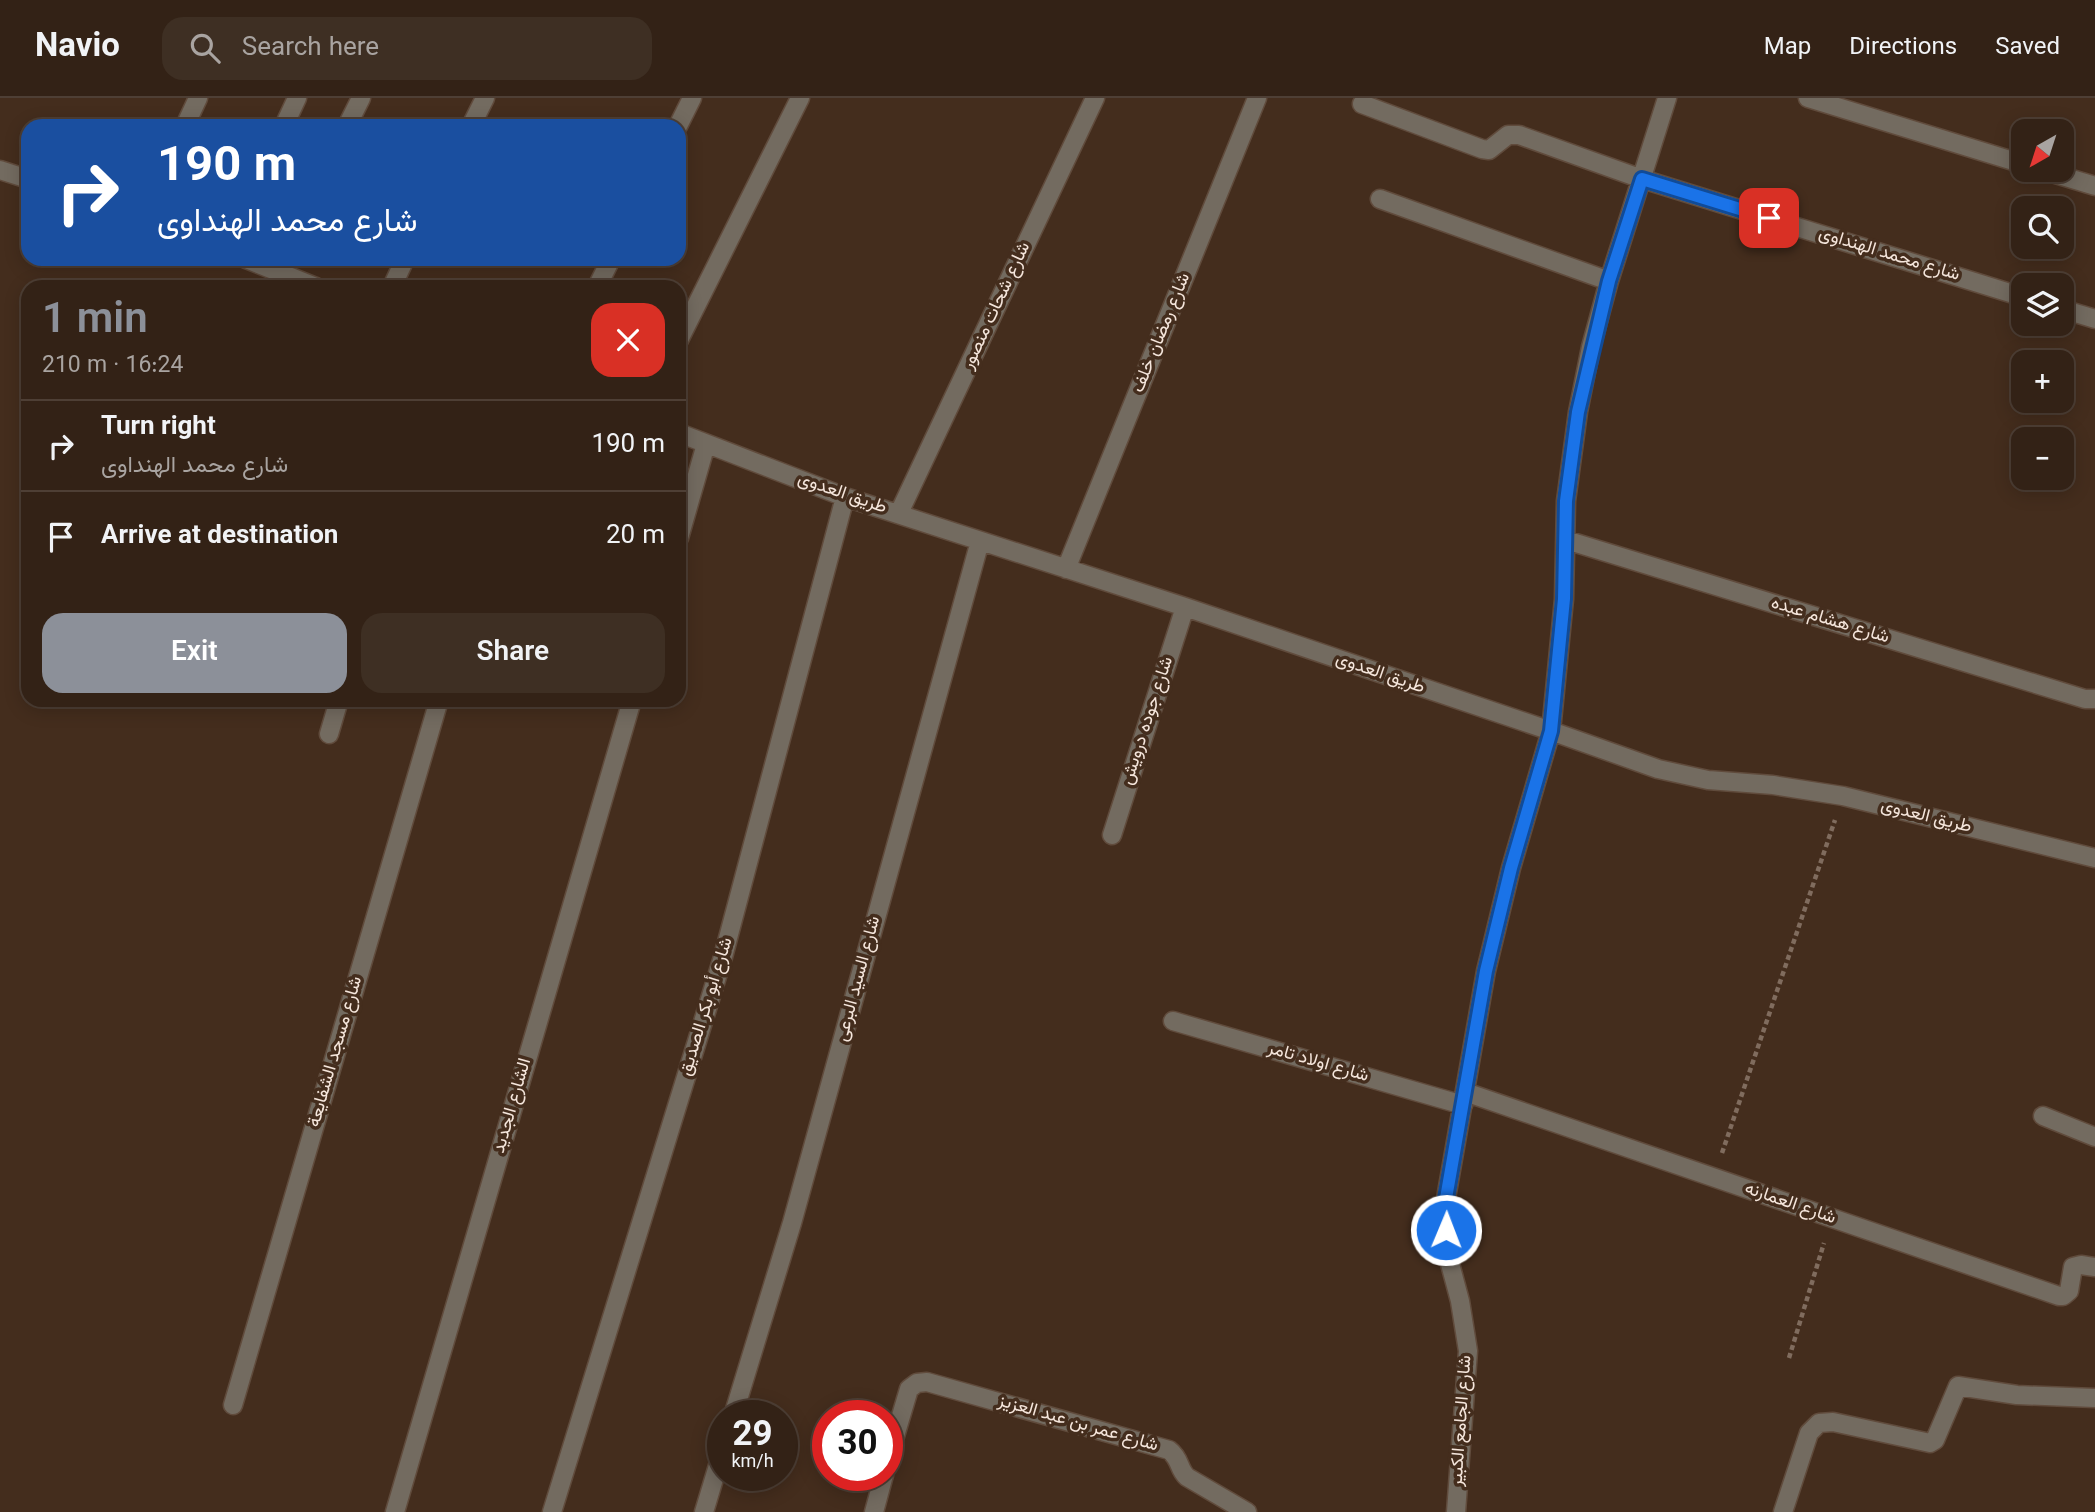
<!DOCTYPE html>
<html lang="en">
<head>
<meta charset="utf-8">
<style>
  :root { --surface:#332216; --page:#3e2f23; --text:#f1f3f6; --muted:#a9a4a1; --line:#4e3f35; --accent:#8c9099 }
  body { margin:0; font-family:Georgia,Vazirmatn,serif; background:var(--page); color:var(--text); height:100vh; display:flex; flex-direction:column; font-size:26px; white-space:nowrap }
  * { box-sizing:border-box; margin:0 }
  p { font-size:23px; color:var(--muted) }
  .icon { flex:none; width:38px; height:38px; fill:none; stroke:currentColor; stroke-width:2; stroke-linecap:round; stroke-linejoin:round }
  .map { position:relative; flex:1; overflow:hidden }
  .side { position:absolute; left:21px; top:182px; width:665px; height:427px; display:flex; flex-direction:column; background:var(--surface); border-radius:21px; box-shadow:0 4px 18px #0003,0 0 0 2px var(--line) }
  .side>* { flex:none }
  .guide { position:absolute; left:21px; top:21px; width:665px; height:147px; border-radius:21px; box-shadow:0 4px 18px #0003,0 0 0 2px var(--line); background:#1a4fa0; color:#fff; overflow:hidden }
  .needle { width:46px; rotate:219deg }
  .fabs { position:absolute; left:2011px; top:21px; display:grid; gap:14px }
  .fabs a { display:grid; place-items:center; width:63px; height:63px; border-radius:14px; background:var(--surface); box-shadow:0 4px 18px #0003,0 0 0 2px var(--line); font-size:35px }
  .speed { position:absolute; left:707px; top:1302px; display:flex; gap:14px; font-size:35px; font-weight:700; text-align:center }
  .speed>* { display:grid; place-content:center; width:91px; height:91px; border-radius:50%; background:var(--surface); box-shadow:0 4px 18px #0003,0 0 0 2px var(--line); line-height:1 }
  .speed small { font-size:18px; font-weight:400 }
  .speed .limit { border:10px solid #d22; background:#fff; color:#111 }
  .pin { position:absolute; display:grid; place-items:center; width:60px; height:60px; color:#fff; margin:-30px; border-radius:14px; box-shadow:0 4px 10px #0006 }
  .me { position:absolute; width:77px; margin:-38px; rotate:1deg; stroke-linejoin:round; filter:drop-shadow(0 0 5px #0008) }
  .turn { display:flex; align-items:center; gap:24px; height:147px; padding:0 21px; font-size:32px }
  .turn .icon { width:91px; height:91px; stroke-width:2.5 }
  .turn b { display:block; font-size:49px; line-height:60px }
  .round { display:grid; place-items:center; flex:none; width:74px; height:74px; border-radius:21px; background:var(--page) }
  .headline { display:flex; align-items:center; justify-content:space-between; height:119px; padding:0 21px }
  h1 { font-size:42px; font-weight:600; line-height:52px; color:var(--accent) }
  .action { display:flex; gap:14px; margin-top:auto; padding:14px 21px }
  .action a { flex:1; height:80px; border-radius:21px; background:var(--accent); color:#fff; font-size:28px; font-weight:600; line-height:80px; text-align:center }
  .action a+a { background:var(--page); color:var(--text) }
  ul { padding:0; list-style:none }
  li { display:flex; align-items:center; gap:21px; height:91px; padding:0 21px; border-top:2px solid var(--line) }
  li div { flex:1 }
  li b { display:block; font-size:26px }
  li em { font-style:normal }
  header { display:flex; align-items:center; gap:42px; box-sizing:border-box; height:98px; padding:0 35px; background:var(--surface); border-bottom:2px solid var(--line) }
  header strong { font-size:33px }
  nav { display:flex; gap:38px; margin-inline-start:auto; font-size:24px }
  .search { width:490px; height:63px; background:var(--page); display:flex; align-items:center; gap:18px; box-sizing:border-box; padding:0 24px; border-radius:21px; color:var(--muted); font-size:26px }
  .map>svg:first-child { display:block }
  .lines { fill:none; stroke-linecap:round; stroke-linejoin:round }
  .minor-casing { stroke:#604b3c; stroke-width:21 }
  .path { stroke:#806c5e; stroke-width:4.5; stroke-dasharray:5 3.5; stroke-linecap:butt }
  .minor { stroke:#736b60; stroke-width:18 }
  .route-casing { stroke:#114b97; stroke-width:18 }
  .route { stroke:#1a73e8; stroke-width:12 }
  .labels { text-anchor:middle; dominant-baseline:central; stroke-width:7; stroke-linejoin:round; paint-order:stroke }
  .street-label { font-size:18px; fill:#f5e6dc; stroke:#442d1d }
</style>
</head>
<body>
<header>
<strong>Navio</strong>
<div class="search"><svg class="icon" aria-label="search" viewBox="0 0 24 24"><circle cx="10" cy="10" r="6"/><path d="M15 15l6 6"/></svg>Search here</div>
<nav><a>Map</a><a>Directions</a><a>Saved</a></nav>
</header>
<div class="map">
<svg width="2095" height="1414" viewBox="0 0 2095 1414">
  <rect width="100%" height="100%" fill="#442d1d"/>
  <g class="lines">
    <defs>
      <path id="minor" d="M1808 0 2023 66
        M1362 6 1482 51 1489 52 1508 37H1519L1642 81 2023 199
        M185 28 198 0
        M284 28 297 0
        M347 28 361 0
        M471 28 485 0
        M678 28 692 0
        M0 72 28 81
        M2042 72 2095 88
        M1380 101 1609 183
        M246 161 316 189
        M392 189 405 161
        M597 189 611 161
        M2062 211 2095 221
        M679 242 800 0
        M679 335 845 399 1185 509 1551 633 1658 671 1708 682 1773 687 1843 698 2095 760
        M899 415 1095 0
        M679 440 706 346
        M1566 442 2085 601H2095
        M1066 471 1257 0
        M329 636 339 602
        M1112 737 1185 509
        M1173 923 1463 1007
        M1465 994 2059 1198H2063L2069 1193 2073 1169 2081 1167 2095 1169
        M2043 1018 2095 1039
        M233 1307 439 602
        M733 1318 792 1125 980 443
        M887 1365 909 1291 917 1285 927 1284 1169 1352C1181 1361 1178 1371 1187 1379L1247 1414
        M395 1414 632 602
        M552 1414 723 859 845 399
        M704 1414 723 1351
        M874 1414 884 1377
        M1456 1414 1468 1253 1460 1203 1449 1162 1445 1106 1486 873 1511 770 1551 633 1564 501 1566 403 1578 314 1591 249 1609 183 1667 0
        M1783 1414 1809 1335 1819 1325 1833 1324 1930 1345 1935 1342 1958 1288 2017 1297 2095 1300"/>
    </defs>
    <use href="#minor" class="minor-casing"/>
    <path class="path" d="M1722 1055 1835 722
      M1789 1260 1824 1145"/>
    <use href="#minor" class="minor"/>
  </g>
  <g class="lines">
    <defs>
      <path id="route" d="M1446 1132 1445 1106 1486 873 1511 770 1551 633 1564 501 1566 403 1578 314 1609 183 1642 81 1769 120"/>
    </defs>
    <use href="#route" class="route-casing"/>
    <use href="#route" class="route"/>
  </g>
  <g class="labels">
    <g class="street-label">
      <text transform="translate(1889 157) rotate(17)">شارع محمد الهنداوى</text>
      <text transform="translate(997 208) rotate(-65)">شارع شحات منصور</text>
      <text transform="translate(1162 235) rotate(-68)">شارع رمضان خلف</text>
      <text transform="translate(842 396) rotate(19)">طريق العدوى</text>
      <text transform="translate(1830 523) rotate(17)">شارع هشام عبده</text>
      <text transform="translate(1380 576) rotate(19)">طريق العدوى</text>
      <text transform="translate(1148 623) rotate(-72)">شارع جوده درويش</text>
      <text transform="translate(1926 719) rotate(14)">طريق العدوى</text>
      <text transform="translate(859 881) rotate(-75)">شارع السيد البرعى</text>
      <text transform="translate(707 909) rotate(-73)">شارع أبو بكر الصديق</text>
      <text transform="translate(336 954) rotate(-74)">شارع مسجد الشفايعة</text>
      <text transform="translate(1318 965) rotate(16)">شارع اولاد تامر</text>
      <text transform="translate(513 1008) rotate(-74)">الشارع الجديد</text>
      <text transform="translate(1790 1106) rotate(19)">شارع العمارنه</text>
      <text transform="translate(1462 1323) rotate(-86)">شارع الجامع الكبير</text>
      <text transform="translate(1078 1326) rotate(16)">شارع عمر بن عبد العزيز</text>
    </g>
  </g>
</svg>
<div class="fabs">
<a><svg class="needle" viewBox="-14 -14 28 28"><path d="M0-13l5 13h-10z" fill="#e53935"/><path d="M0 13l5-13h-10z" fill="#a9a4a1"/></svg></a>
<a><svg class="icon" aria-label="search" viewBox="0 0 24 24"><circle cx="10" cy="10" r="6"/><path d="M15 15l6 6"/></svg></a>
<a><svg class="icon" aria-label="layers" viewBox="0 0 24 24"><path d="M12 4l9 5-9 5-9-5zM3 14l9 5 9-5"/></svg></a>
<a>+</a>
<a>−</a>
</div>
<div class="speed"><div>29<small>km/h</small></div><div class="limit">30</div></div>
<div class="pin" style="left:1769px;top:120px;background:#d93025"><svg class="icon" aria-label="arrive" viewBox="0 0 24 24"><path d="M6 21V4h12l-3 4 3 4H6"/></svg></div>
<svg class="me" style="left:1446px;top:1132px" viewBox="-20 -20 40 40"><circle r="17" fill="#1a73e8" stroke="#fff" stroke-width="3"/><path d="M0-11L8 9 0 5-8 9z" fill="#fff"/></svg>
<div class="guide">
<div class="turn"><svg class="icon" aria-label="right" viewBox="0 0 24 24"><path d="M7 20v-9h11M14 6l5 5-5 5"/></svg><div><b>190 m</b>شارع محمد الهنداوى</div></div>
</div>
<section class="side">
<div class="headline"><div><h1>1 min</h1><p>210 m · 16:24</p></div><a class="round" style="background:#d93025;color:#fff"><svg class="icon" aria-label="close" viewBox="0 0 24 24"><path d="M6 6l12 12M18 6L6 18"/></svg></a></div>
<ul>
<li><svg class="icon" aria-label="right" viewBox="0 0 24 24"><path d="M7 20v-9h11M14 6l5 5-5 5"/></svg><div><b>Turn right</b><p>شارع محمد الهنداوى</p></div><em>190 m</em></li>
<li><svg class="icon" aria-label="arrive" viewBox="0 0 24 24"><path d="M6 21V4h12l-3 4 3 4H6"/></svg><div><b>Arrive at destination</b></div><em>20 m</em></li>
</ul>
<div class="action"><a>Exit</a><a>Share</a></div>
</section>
</div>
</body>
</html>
